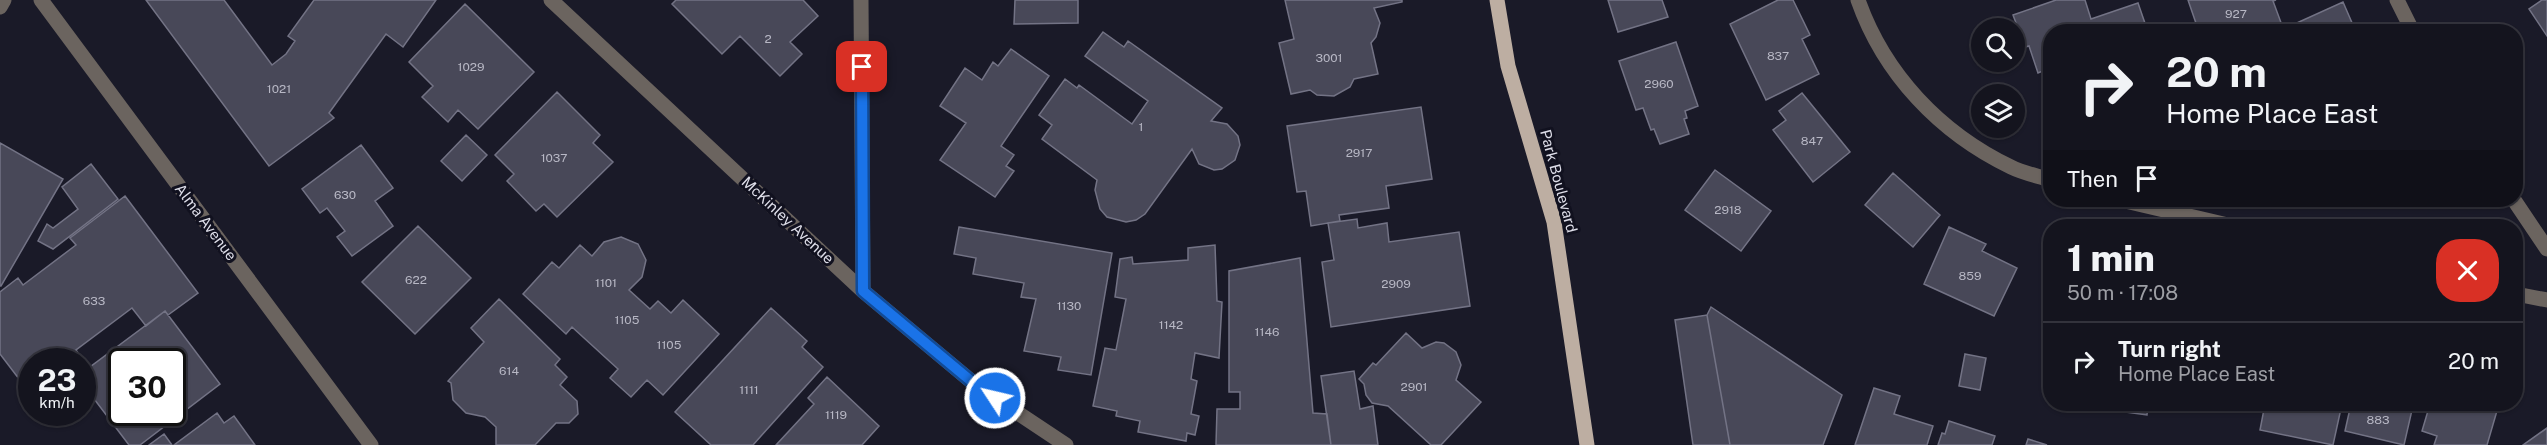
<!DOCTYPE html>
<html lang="en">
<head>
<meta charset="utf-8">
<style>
  :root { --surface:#14141e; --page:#1d1d27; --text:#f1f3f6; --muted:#9d9ea4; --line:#33333c }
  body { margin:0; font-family:"Public Sans",sans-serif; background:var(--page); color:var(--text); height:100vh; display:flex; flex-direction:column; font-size:22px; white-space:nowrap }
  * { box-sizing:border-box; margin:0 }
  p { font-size:20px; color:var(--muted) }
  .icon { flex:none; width:33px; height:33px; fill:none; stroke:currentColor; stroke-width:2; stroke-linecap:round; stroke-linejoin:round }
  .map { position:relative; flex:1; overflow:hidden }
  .side { position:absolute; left:2043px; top:219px; width:480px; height:192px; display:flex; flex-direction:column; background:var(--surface); border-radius:24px; box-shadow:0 2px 4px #0004,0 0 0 2px var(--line) }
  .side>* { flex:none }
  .banner { position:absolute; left:2043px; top:24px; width:480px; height:183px; border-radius:24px; box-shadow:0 2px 4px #0004,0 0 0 2px var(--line); background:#14141e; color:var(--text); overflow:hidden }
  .tools { position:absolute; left:1971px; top:18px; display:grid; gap:12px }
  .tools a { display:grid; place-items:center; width:54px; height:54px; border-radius:50%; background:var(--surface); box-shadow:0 2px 4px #0004,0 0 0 2px var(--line); font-size:30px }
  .speed { position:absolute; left:18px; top:348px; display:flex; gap:12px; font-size:30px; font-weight:700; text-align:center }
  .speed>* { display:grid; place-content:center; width:78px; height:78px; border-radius:50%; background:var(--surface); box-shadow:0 2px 4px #0004,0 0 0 2px var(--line); line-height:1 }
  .speed small { font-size:15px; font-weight:400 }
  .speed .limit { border:3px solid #111; border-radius:9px; background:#fff; color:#111 }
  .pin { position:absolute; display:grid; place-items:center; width:51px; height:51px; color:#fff; margin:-26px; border-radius:12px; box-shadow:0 3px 9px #0006 }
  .me { position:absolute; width:66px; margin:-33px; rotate:305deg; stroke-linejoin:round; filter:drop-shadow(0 0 4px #0008) }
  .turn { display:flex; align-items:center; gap:21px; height:126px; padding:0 24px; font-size:27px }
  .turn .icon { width:78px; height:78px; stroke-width:2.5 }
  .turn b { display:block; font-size:42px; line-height:51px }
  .then { display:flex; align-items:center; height:57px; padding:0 24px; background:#0003; gap:12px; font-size:22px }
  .round { display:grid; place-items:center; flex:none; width:63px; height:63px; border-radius:24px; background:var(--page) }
  .summary { display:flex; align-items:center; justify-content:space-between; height:102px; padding:0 24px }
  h1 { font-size:36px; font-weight:800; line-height:45px }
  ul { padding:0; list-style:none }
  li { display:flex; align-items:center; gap:18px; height:78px; padding:0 24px; border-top:2px solid var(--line) }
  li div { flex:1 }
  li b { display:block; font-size:22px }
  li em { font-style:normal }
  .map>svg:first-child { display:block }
  .building { fill:#484858; stroke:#737385; stroke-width:1.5; fill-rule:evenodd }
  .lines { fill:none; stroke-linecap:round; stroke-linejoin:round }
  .minor { stroke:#6b645f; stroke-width:15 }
  .major { stroke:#bdaea2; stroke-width:15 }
  .route-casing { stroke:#114b97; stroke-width:15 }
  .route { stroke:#1a73e8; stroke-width:10 }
  .labels { text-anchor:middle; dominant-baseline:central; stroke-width:6; stroke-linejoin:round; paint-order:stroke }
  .number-label { font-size:12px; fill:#b8b8c5 }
  .street-label { font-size:15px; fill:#dedee9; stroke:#11111f }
</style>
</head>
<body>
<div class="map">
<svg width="2547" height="445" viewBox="0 0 2547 445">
  <rect width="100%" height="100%" fill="#1a1a28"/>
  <path class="building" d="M146 0H224L272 65 286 54 295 41 288 36 314 0H436L403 47 386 34 329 113 334 118 269 166Z
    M676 0H803L818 16 790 42 802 54 780 76 740 36 722 54 672 4Z
    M1015 0H1078V23L1014 24Z
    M1285 0H1402V2L1374 8 1380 23 1376 37 1371 43 1378 74 1354 79 1350 87 1334 96 1317 95 1310 90 1291 94 1279 43 1294 39Z
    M1608 0H1662L1668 17 1618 32Z
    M1778 0H1793L1810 35 1802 39 1819 74 1766 100 1730 24Z
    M2056 0H2085L2091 19 2138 3 2148 32H2050V68L2038 73 2029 46 2025 47 2013 15Z
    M2188 0H2276L2273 1 2283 28 2274 32H2199Z
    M2542 0H2547V36L2529 9Z
    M2343 2 2356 32H2277Z
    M465 4 534 72 478 129 458 110 448 122 422 97 433 86 409 62Z
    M1103 32 1124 47 1128 41 1222 108 1211 121 1227 124 1238 136 1240 145 1235 160 1222 169 1214 170 1199 164 1192 149 1145 214 1136 220 1126 222 1107 217 1100 209 1095 190 1097 180 1042 139 1052 125 1039 115 1065 79 1077 88 1079 85 1132 124 1148 101 1085 56Z
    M1676 42 1698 106 1685 111 1687 118 1684 119 1689 134 1660 144 1654 129 1651 130 1643 108 1636 110 1619 61Z
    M1011 49 1049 76 1001 146 1014 155 1006 166 1014 171 995 197 940 160 966 123 940 106 965 68 982 80 993 62 998 66Z
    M557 92 600 135 593 143 613 162 557 217 544 204 536 211 507 181 514 174 495 155Z
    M1802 93 1850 152 1813 182 1773 130 1786 120 1779 111Z
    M1421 107 1432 179 1386 186 1389 208 1339 215 1340 221 1311 226 1306 191 1297 192 1287 126Z
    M466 135 487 155 462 181 441 161Z
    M0 143 63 179 1 286H0Z
    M361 145 393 188 375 201 393 226 352 256 337 237 345 231 327 208 320 213 302 189Z
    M91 164 118 199 53 249 38 241 47 224 53 228 78 209 62 187Z
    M1715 170 1771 211 1741 251 1685 210Z
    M1893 173 1940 215 1913 247 1865 205Z
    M125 196 198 293 168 315 165 311 146 326 132 308 76 350 85 363 82 365V362H32V396L0 354V292L18 278 23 285 76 245 70 238Z
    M1357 219 1358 228 1387 223 1389 242 1459 232 1470 306 1331 327 1322 262 1334 260 1328 223Z
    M418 226 471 278 415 334 362 282Z
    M959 227 1112 253 1091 375 1058 370 1061 357 1024 351 1036 299 1021 297 1024 283 973 274 976 258 954 254Z
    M1949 227 1986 244 1982 251 2017 268 1994 316 1924 284Z
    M621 237 638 244 646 260 642 277 629 290 650 309 658 301 671 313 683 300 719 334 663 395 647 380 631 397 610 378 618 369 572 327 566 334 523 294 552 262 559 268 580 245 592 256 604 242Z
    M1215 245 1217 301 1222 302 1219 358 1195 353 1191 379 1197 381 1191 414 1199 416 1195 435 1187 433 1186 441 1138 432 1140 421 1116 416 1117 411 1093 406 1105 348 1116 350 1126 299 1115 297 1120 259 1132 257 1133 264 1188 260V248Z
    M1300 258 1313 413 1327 414 1331 445H1216L1217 409H1240V392H1229V271Z
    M499 299 560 359 555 365 567 377 560 385 577 401 578 414 569 423H556L535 445H496V427L485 417 466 413 453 400 451 383 448 381 484 342 471 328Z
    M1711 307 1842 395 1823 445H1730L1707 315Z
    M771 308 807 341 802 347 823 367 753 445H711L675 412Z
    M165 311 220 384 140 445H129L82 383V373ZM122 362H172V412H122Z
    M1707 315 1730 445H1693L1675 320Z
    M1406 333 1422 348 1436 342 1444 343 1456 352 1461 365 1456 380 1481 402 1441 445H1431L1388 406 1372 403 1366 395 1364 384 1359 379 1373 363 1376 365Z
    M1965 354 1986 358 1980 390 1959 386Z
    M1354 371 1360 409 1373 406 1378 445H1331L1321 376Z
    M827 377 879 426 862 445H776L814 404 808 398Z
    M1874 388 1900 396 1894 414 1933 426 1927 445H1855Z
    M2097 404H2148L2147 415 2096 408Z
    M2265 404H2342L2333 445 2260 430Z
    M2351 404H2406L2405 408 2412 410 2404 445 2345 431Z
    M2430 404H2499L2487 445H2434L2437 436 2422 431Z
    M217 413 224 423 234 416 255 445H174Z
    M1949 421 1995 436 1992 445H1938L1942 433 1945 434Z
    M2547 428V445H2523Z
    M164 434 172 445H149Z
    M2028 439 2047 445H2026Z"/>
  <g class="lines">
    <path class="minor" d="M41 0 371 445
      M551 0 863 291 977 386 1066 445
      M861 0 863 291
      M1858 0C1884 74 1940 133 2011 167 2023 173 2038 176 2050 180
      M2397 0 2413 32
      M0 7 4 0
      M2121 200 2232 226
      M2514 200 2547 249
      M2516 294 2547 300"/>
    <path class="major" d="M1497 0 1508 66 1554 222 1587 445"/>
  </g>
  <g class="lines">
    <defs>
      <path id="route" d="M862 67 863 291 977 386 995 398"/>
    </defs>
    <use href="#route" class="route-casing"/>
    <use href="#route" class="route"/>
  </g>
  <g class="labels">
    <g class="number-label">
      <text x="2236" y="14">927</text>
      <text x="768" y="39">2</text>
      <text x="1778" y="56">837</text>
      <text x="1329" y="58">3001</text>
      <text x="471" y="67">1029</text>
      <text x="1659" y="84">2960</text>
      <text x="279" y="89">1021</text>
      <text x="1141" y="127">1</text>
      <text x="1812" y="141">847</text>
      <text x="1359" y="153">2917</text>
      <text x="554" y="158">1037</text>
      <text x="345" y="195">630</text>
      <text x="1728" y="210">2918</text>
      <text x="1970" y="276">859</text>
      <text x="416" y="280">622</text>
      <text x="606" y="283">1101</text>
      <text x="1396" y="284">2909</text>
      <text x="94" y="301">633</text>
      <text x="1069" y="306">1130</text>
      <text x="627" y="320">1105</text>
      <text x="1171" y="325">1142</text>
      <text x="1267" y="332">1146</text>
      <text x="669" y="345">1105</text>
      <text x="509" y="371">614</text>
      <text x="1414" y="387">2901</text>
      <text x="749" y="390">1111</text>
      <text x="836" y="415">1119</text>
      <text x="2378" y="420">883</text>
    </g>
    <g class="street-label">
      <text transform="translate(1559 181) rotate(75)">Park Boulevard</text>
      <text transform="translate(788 220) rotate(43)">McKinley Avenue</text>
      <text transform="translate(206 222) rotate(53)">Alma Avenue</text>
    </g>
  </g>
</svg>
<div class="tools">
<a><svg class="icon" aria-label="search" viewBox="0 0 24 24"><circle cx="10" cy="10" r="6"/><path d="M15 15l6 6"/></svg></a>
<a><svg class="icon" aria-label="layers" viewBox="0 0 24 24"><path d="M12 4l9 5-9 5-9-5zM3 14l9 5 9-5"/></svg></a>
</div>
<div class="speed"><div>23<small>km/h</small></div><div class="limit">30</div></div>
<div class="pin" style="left:862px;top:67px;background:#d93025"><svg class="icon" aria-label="arrive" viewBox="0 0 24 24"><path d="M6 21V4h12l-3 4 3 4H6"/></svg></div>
<svg class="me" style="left:995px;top:398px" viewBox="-20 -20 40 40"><circle r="17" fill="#1a73e8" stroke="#fff" stroke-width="3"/><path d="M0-11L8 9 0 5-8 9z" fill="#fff"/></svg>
<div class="banner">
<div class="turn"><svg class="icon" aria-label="right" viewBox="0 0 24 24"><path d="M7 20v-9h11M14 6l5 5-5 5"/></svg><div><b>20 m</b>Home Place East</div></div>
<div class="then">Then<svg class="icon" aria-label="arrive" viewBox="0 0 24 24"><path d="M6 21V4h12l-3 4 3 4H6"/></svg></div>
</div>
<section class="side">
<div class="summary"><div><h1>1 min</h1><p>50 m · 17:08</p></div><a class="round" style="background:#d93025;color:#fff"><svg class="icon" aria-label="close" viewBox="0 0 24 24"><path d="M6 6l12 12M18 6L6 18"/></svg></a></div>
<ul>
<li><svg class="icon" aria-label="right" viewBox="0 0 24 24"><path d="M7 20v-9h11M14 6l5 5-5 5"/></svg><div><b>Turn right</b><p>Home Place East</p></div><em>20 m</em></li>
</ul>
</section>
</div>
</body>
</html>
